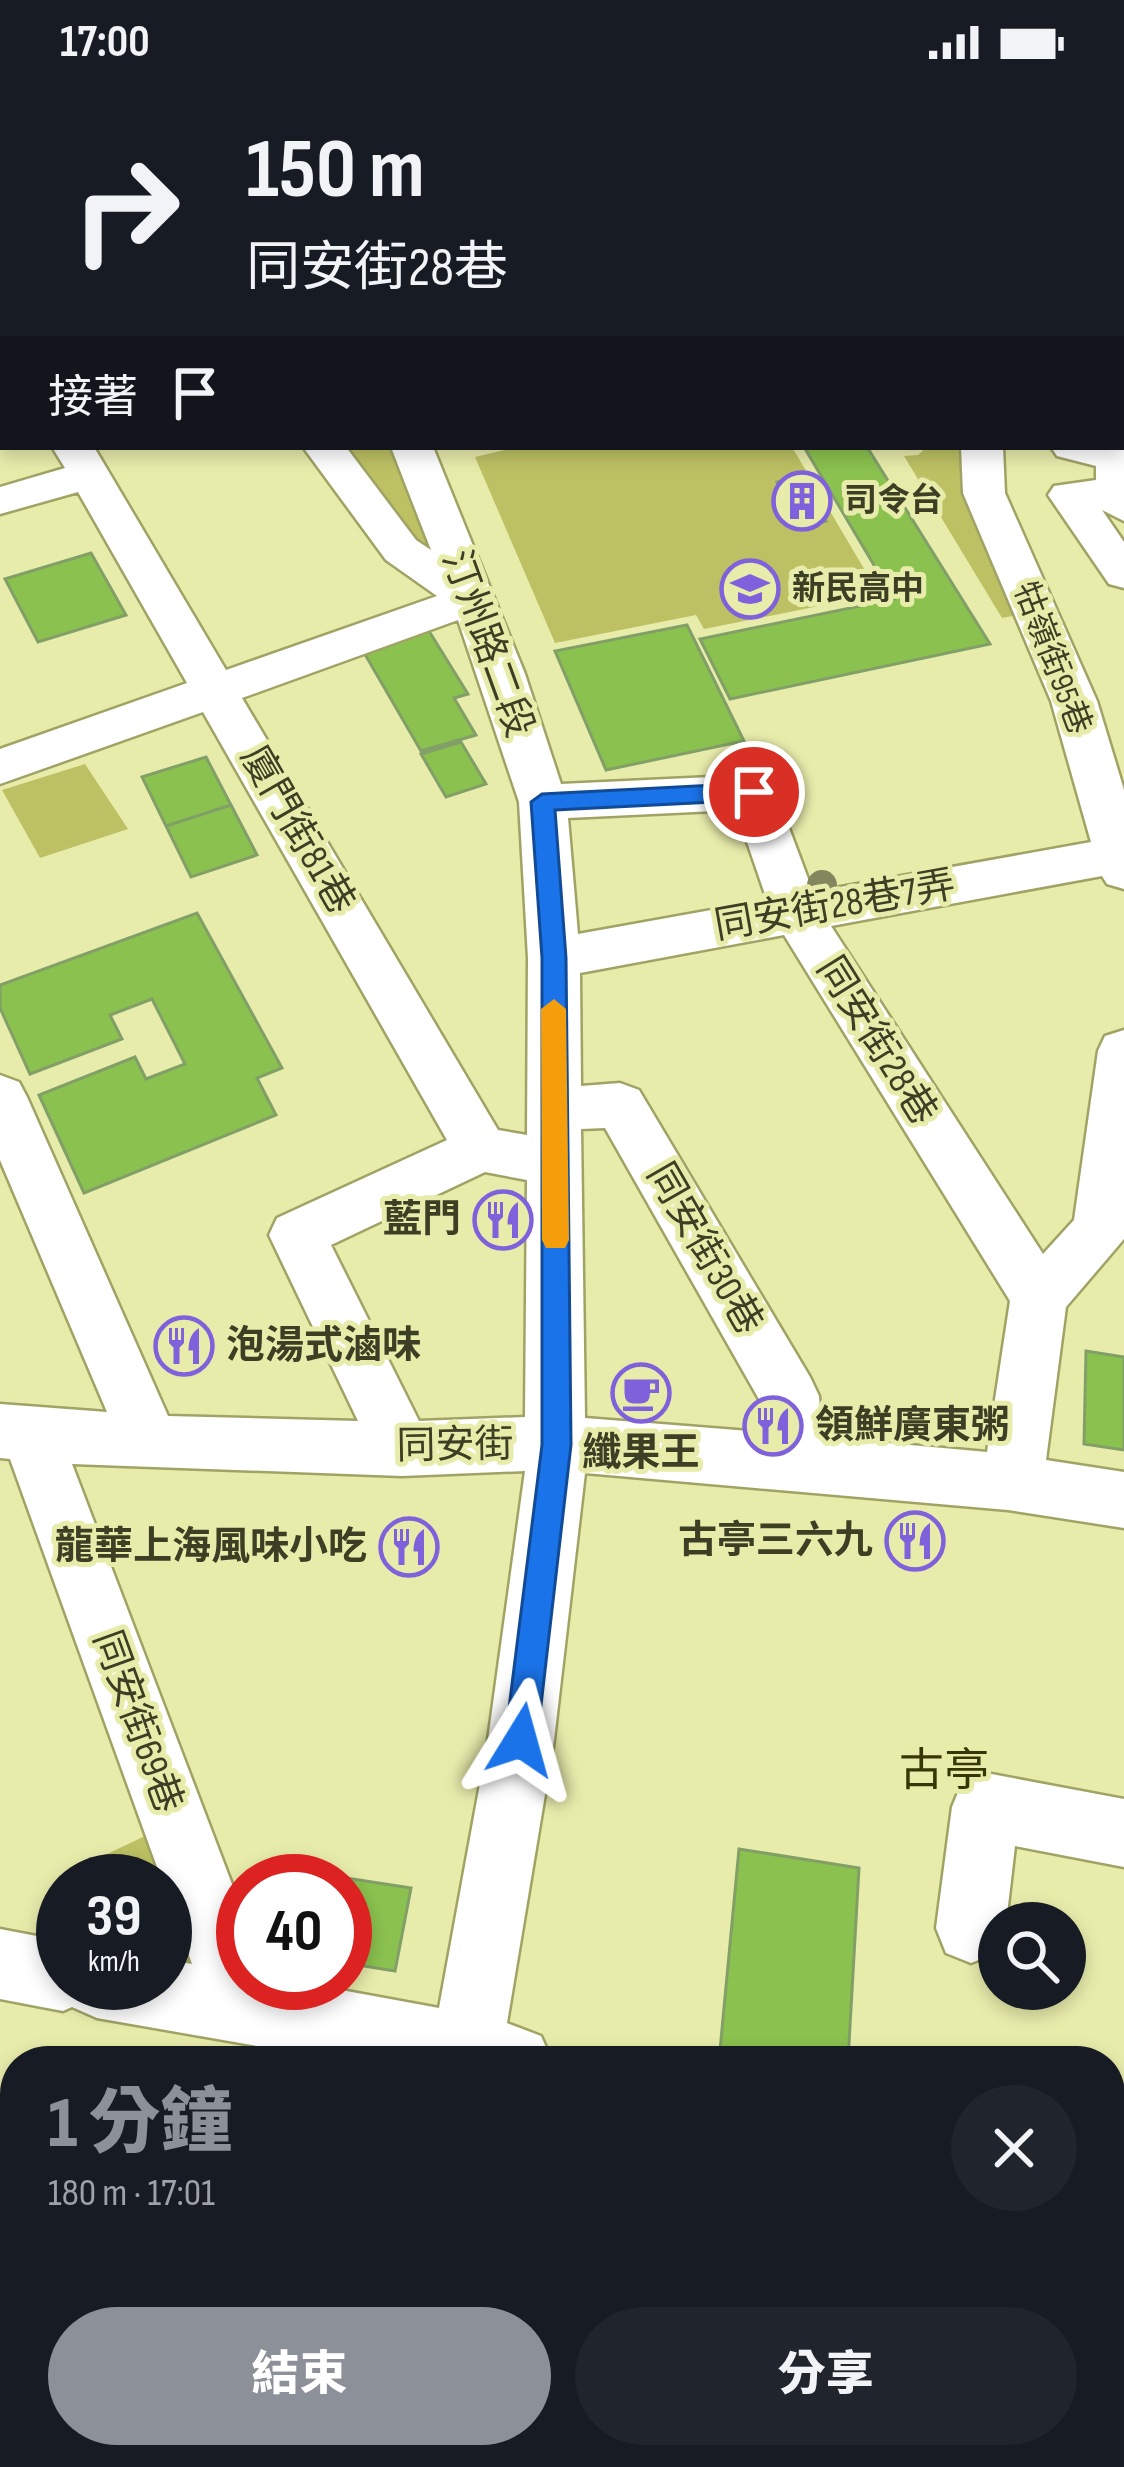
<!DOCTYPE html>
<html lang="zh-TW">
<head>
<meta charset="utf-8">
<style>
  :root { --surface:#171b24; --page:#20242c; --text:#f1f3f6; --muted:#9ea1a6; --accent:#8c9099 }
  body { margin:0; font-family:"Sofia Sans Condensed","Noto Sans TC",sans-serif; background:var(--page); color:var(--text); height:100vh; display:flex; flex-direction:column; font-size:45px; white-space:nowrap }
  * { box-sizing:border-box; margin:0 }
  p { font-size:39px; color:var(--muted) }
  .icon { flex:none; width:66px; height:66px; fill:none; stroke:currentColor; stroke-width:2; stroke-linecap:round; stroke-linejoin:round }
  .map { position:relative; flex:1; overflow:hidden }
  .panel { position:absolute; left:0px; top:1962px; width:1125px; height:423px; display:flex; flex-direction:column; background:var(--surface); border-radius:48px 48px 0 0; box-shadow:0 6px 18px #0003 }
  .panel>* { flex:none }
  .guide { position:absolute; left:0px; top:0px; width:1125px; height:366px; box-shadow:0 6px 18px #0003; background:#171b24; color:var(--text); overflow:hidden }
  .buttons { position:absolute; left:978px; top:1818px; display:grid; gap:24px }
  .buttons a { display:grid; place-items:center; width:108px; height:108px; border-radius:50%; background:var(--surface); box-shadow:0 6px 18px #0003; font-size:60px }
  .speed { position:absolute; left:36px; top:1770px; display:flex; gap:24px; font-size:60px; font-weight:700; text-align:center }
  .speed>* { display:grid; place-content:center; width:156px; height:156px; border-radius:50%; background:var(--surface); box-shadow:0 6px 18px #0003; line-height:1 }
  .speed small { font-size:30px; font-weight:400 }
  .speed .limit { border:18px solid #d22; background:#fff; color:#111 }
  .pin { position:absolute; display:grid; place-items:center; width:102px; height:102px; color:#fff; margin:-51px; border:6px solid #fff; border-radius:50%; box-shadow:0 3px 12px #0007 }
  .me { position:absolute; width:132px; margin:-66px; rotate:8deg; stroke-linejoin:round; filter:drop-shadow(0 0 9px #0008) }
  .turn { display:flex; align-items:center; gap:42px; height:252px; padding:0 48px; font-size:54px }
  .turn .icon { width:156px; height:156px; stroke-width:2.5 }
  .turn b { display:block; font-size:84px; line-height:102px }
  .then { display:flex; align-items:center; height:114px; padding:0 48px; background:#0003; gap:24px; font-size:45px }
  .round { display:grid; place-items:center; flex:none; width:126px; height:126px; border-radius:63px; background:var(--page) }
  .headline { display:flex; align-items:center; justify-content:space-between; height:204px; padding:0 48px }
  h1 { font-size:72px; font-weight:800; line-height:90px; color:var(--accent) }
  .cta { display:flex; gap:24px; margin-top:auto; padding:24px 48px }
  .cta a { flex:1; height:138px; border-radius:72px; background:var(--accent); color:#fff; font-size:48px; font-weight:800; line-height:138px; text-align:center }
  .cta a+a { background:var(--page); color:var(--text) }
  .status { display:flex; justify-content:space-between; align-items:center; height:84px; padding:0 60px; background:var(--surface); direction:ltr }
  .status svg { height:33px; fill:currentColor }
  .map>svg:first-child { display:block }
  .green { fill:#bdc163 }
  .building { fill:#8bc24f; stroke:#829f68; stroke-width:3 }
  .lines { fill:none; stroke-linecap:round; stroke-linejoin:round }
  .minor-casing { stroke:#a0a364; stroke-width:5 }
  .major-casing { stroke:#a0a364; stroke-width:4 }
  .minor { fill:#fff; fill-rule:evenodd }
  .major { fill:#fff; fill-rule:evenodd }
  .tree { fill:#84875d }
  .route { fill:#1a73e8; stroke:#114b97; stroke-width:3 }
  .slow { fill:#f59e0b }
  .labels { text-anchor:middle; dominant-baseline:central; stroke-width:10; stroke-linejoin:round; paint-order:stroke }
  .far-poi-label { font-size:33px; font-weight:bold; fill:#3d3f24; stroke:#e8ecab; text-anchor:start }
  .far-street-label { font-size:33px; fill:#3d3f24; stroke:#e8ecab }
  .street-label { font-size:39px; fill:#3d3f24; stroke:#e8ecab }
  .poi-label { font-size:39px; font-weight:bold; fill:#3d3f24; stroke:#e8ecab; text-anchor:end }
  .quarter-label { font-size:45px; fill:#363705; stroke:#e8ecab }
</style>
</head>
<body>
<div class="status"><b>17:00</b><svg viewBox="0 0 49 12"><path d="M0 12V9h3v3zM5 12V6h3v6zM10 12V3h3v9zM15 12V0h3v12zM26 1h20v11H26zM47 4h2v5h-2z"/></svg></div>
<div class="map">
<svg width="1124" height="2383" viewBox="0 0 1124 2383">
  <rect width="100%" height="100%" fill="#e8ecab"/>
  <path class="green" d="M336 363H400L448 484 409 461Z
    M517 363H792L879 510 704 545 696 531 555 559 475 373Z
    M927 363H979L1028 529 1002 534 904 372 918 371Z
    M85 680 128 745 40 774 2 706Z
    M166 1742 216 1872 165 1896V1797H114L105 1771Z"/>
  <path class="building" d="M804 363H867L990 560 730 615 700 555 894 515Z
    M801 393 826 437 802 441 777 398Z
    M91 469 126 531 38 558 5 495Z
    M687 541 744 657 606 686 555 567Z
    M429 547 468 610 454 614 476 651 421 667 363 567Z
    M461 658 486 700 446 713 421 670Z
    M206 673 231 721 166 742 142 693Z
    M231 721 257 771 191 793 166 742Z
    M197 829 282 984 257 994 276 1031 84 1109 39 1011 135 973 146 995 185 980 152 915 110 931 122 955 30 990 0 924V901Z
    M1086 1267 1124 1273V1366L1084 1360Z
    M739 1765 859 1784 848 1977H719Z
    M288 1785 411 1804 395 1887 345 1879V1797H286Z
    M15 2116V2370H188L184 2383H0V2160Z
    M1110 2268 1124 2272V2383H1059L1060 2370H1110Z"/>
  <g class="lines">
    <defs>
      <path id="minor" d="M60 0H94L96 3H62Z
        M728 0H764L766 3H730Z
        M0 213 3 214V242L0 241Z
        M52 363H94L226 586 437 512 386 476 303 363H346L416 456 431 466 391 363H433L525 590 561 700 754 691 771 696 813 808 1091 758 1051 617 963 409 961 363H1003L1005 409 1097 617 1124 706V805L1107 800 1102 792 831 842 1043 1170 1074 1136 1098 967 1105 952 1124 946V1155L1066 1223 1046 1376 1124 1388V1444L1008 1426 585 1389 554 1656 507 1939 541 1952 552 1977H343L97 1934 72 1923 63 1927 0 1915V1845L63 1857V1899H165V1875L192 1880 10 1375 0 1374V1320L107 1328 0 1076V991L19 998 27 1013 168 1332 358 1337 269 1151 277 1134 447 1056 203 628 0 700V665L187 599 78 408 0 430V403L65 384ZM458 536 519 718 528 874 527 1051 498 1046 242 614ZM736 726 767 816 578 850 568 734ZM784 851 1010 1217 987 1368 822 1353 819 1312 810 1293 639 1006 620 999 581 1002 580 889ZM605 1044 760 1317 762 1348 585 1334 581 1045ZM485 1088 527 1096 525 1333 419 1337 331 1161ZM72 1380 402 1392 525 1387 488 1656 439 1924 303 1899H243V1829Z
        M1051 363H1124V437L1102 426 1124 458V504L1109 500 1048 411 1054 402 1096 396V382L1057 372Z
        M986 1689 1124 1715V1783L1015 1762 1006 1839H999L996 1869 971 1879 946 1869 936 1844 952 1723 962 1699Z
        M1110 2138 1124 2140V2216L1110 2214Z
        M334 2370H414L411 2383H331Z
        M934 2370H1014L1013 2383H933Z"/>
      <path id="major" d="M966 0H1011L1013 3H968Z
        M1036 0H1080L1082 3H1038Z
        M1122 54H1124V79H1122Z"/>
    </defs>
    <use href="#minor" class="minor-casing"/>
    <use href="#major" class="major-casing"/>
    <use href="#minor" class="minor"/>
    <use href="#major" class="major"/>
  </g>
  <circle class="tree" cx="822" cy="801" r="15"/>
  <path class="route" d="M754 699 766 708 754 716 555 726 566 874 571 1361 537 1656 532 1667 521 1672 510 1667 505 1656 542 1361V874L531 718 542 710Z"/>
  <path class="slow" d="M554 915 566 925 569 1156 565 1164H546L542 1156 541 925Z"/>
  <defs>
    <symbol id="building-ring" viewBox="-11 -11 22 22"><circle r="9.5" fill="#e8ecab" stroke="#7f61dc" stroke-width="1.5"/><path d="M-4-6H4V6H1V3H-1V6H-4ZM-2.5-4.3h1.7v1.8h-1.7ZM.8-4.3h1.7v1.8H.8ZM-2.5-1h1.7V.8h-1.7ZM.8-1h1.7V.8H.8Z" fill="#7f61dc"/></symbol>
    <symbol id="school-ring" viewBox="-11 -11 22 22"><circle r="9.5" fill="#e8ecab" stroke="#7f61dc" stroke-width="1.5"/><path d="M0-5L7-2L0 1L-7-2ZM-4 1L0 2.5L4 1V4Q0 6-4 4Z" fill="#7f61dc"/></symbol>
    <symbol id="restaurant-ring" viewBox="-11 -11 22 22"><circle r="9.5" fill="#e8ecab" stroke="#7f61dc" stroke-width="1.5"/><path d="M-5-6h1v4h1v-4h1v4h1v-4h1v5L-1.5 .5V6h-2V.5L-5-1ZM5-6V6H3V1.5H1.5Q1.5-4 5-6Z" fill="#7f61dc"/></symbol>
    <symbol id="cafe-ring" viewBox="-11 -11 22 22"><circle r="9.5" fill="#e8ecab" stroke="#7f61dc" stroke-width="1.5"/><path d="M-5.5-4.5H6V0H3Q3 3.5 0 3.5H-2.5Q-5.5 3.5-5.5 0ZM3-3.2v2h1.7v-2ZM-6 4.5H4V6H-6Z" fill="#7f61dc"/></symbol>
  </defs>
  <g fill-rule="evenodd">
    <use href="#building-ring" x="769" y="384" width="66" height="66"/>
    <use href="#school-ring" x="717" y="472" width="66" height="66"/>
    <use href="#restaurant-ring" x="470" y="1103" width="66" height="66"/>
    <use href="#restaurant-ring" x="151" y="1229" width="66" height="66"/>
    <use href="#cafe-ring" x="608" y="1276" width="66" height="66"/>
    <use href="#restaurant-ring" x="740" y="1309" width="66" height="66"/>
    <use href="#restaurant-ring" x="882" y="1424" width="66" height="66"/>
    <use href="#restaurant-ring" x="376" y="1430" width="66" height="66"/>
  </g>
  <g class="labels">
    <g class="far-poi-label">
      <text x="844" y="417">司令台</text>
      <text x="792" y="505">新民高中</text>
    </g>
    <g class="far-street-label">
      <text transform="translate(1052 574) rotate(69)">牯嶺街95巷</text>
    </g>
    <g class="street-label">
      <text transform="translate(487 560) rotate(70)">汀州路二段</text>
      <text transform="translate(297 746) rotate(60)">廈門街81巷</text>
      <text transform="translate(835 822) rotate(-10)">同安街28巷7弄</text>
      <text transform="translate(876 957) rotate(58)">同安街28巷</text>
      <text transform="translate(704 1165) rotate(60)">同安街30巷</text>
      <text transform="translate(455 1362) rotate(-1)">同安街</text>
      <text transform="translate(137 1638) rotate(70)">同安街69巷</text>
    </g>
    <g class="poi-label">
      <text x="461" y="1136">藍門</text>
      <text x="226" y="1262" text-anchor="start">泡湯式滷味</text>
      <text x="815" y="1342" text-anchor="start">領鮮廣東粥</text>
      <text x="641" y="1369" text-anchor="middle">纖果王</text>
      <text x="873" y="1457">古亭三六九</text>
      <text x="367" y="1463">龍華上海風味小吃</text>
    </g>
    <g class="quarter-label">
      <text x="944" y="1687">古亭</text>
    </g>
  </g>
</svg>
<div class="buttons">
<a><svg class="icon" aria-label="search" viewBox="0 0 24 24"><circle cx="10" cy="10" r="6"/><path d="M15 15l6 6"/></svg></a>
</div>
<div class="speed"><div>39<small>km/h</small></div><div class="limit">40</div></div>
<div class="pin" style="left:754px;top:708px;background:#d93025"><svg class="icon" aria-label="arrive" viewBox="0 0 24 24"><path d="M6 21V4h12l-3 4 3 4H6"/></svg></div>
<svg class="me" style="left:521px;top:1656px" viewBox="-20 -20 40 40"><path d="M0-17L14 15 0 8-14 15z" fill="#1a73e8" stroke="#fff" stroke-width="4"/></svg>
<div class="guide">
<div class="turn"><svg class="icon" aria-label="right" viewBox="0 0 24 24"><path d="M7 20v-9h11M14 6l5 5-5 5"/></svg><div><b>150 m</b>同安街28巷</div></div>
<div class="then">接著<svg class="icon" aria-label="arrive" viewBox="0 0 24 24"><path d="M6 21V4h12l-3 4 3 4H6"/></svg></div>
</div>
<section class="panel">
<div class="headline"><div><h1>1 分鐘</h1><p>180 m · 17:01</p></div><a class="round"><svg class="icon" aria-label="close" viewBox="0 0 24 24"><path d="M6 6l12 12M18 6L6 18"/></svg></a></div>
<div class="cta"><a>結束</a><a>分享</a></div>
</section>
</div>
</body>
</html>
